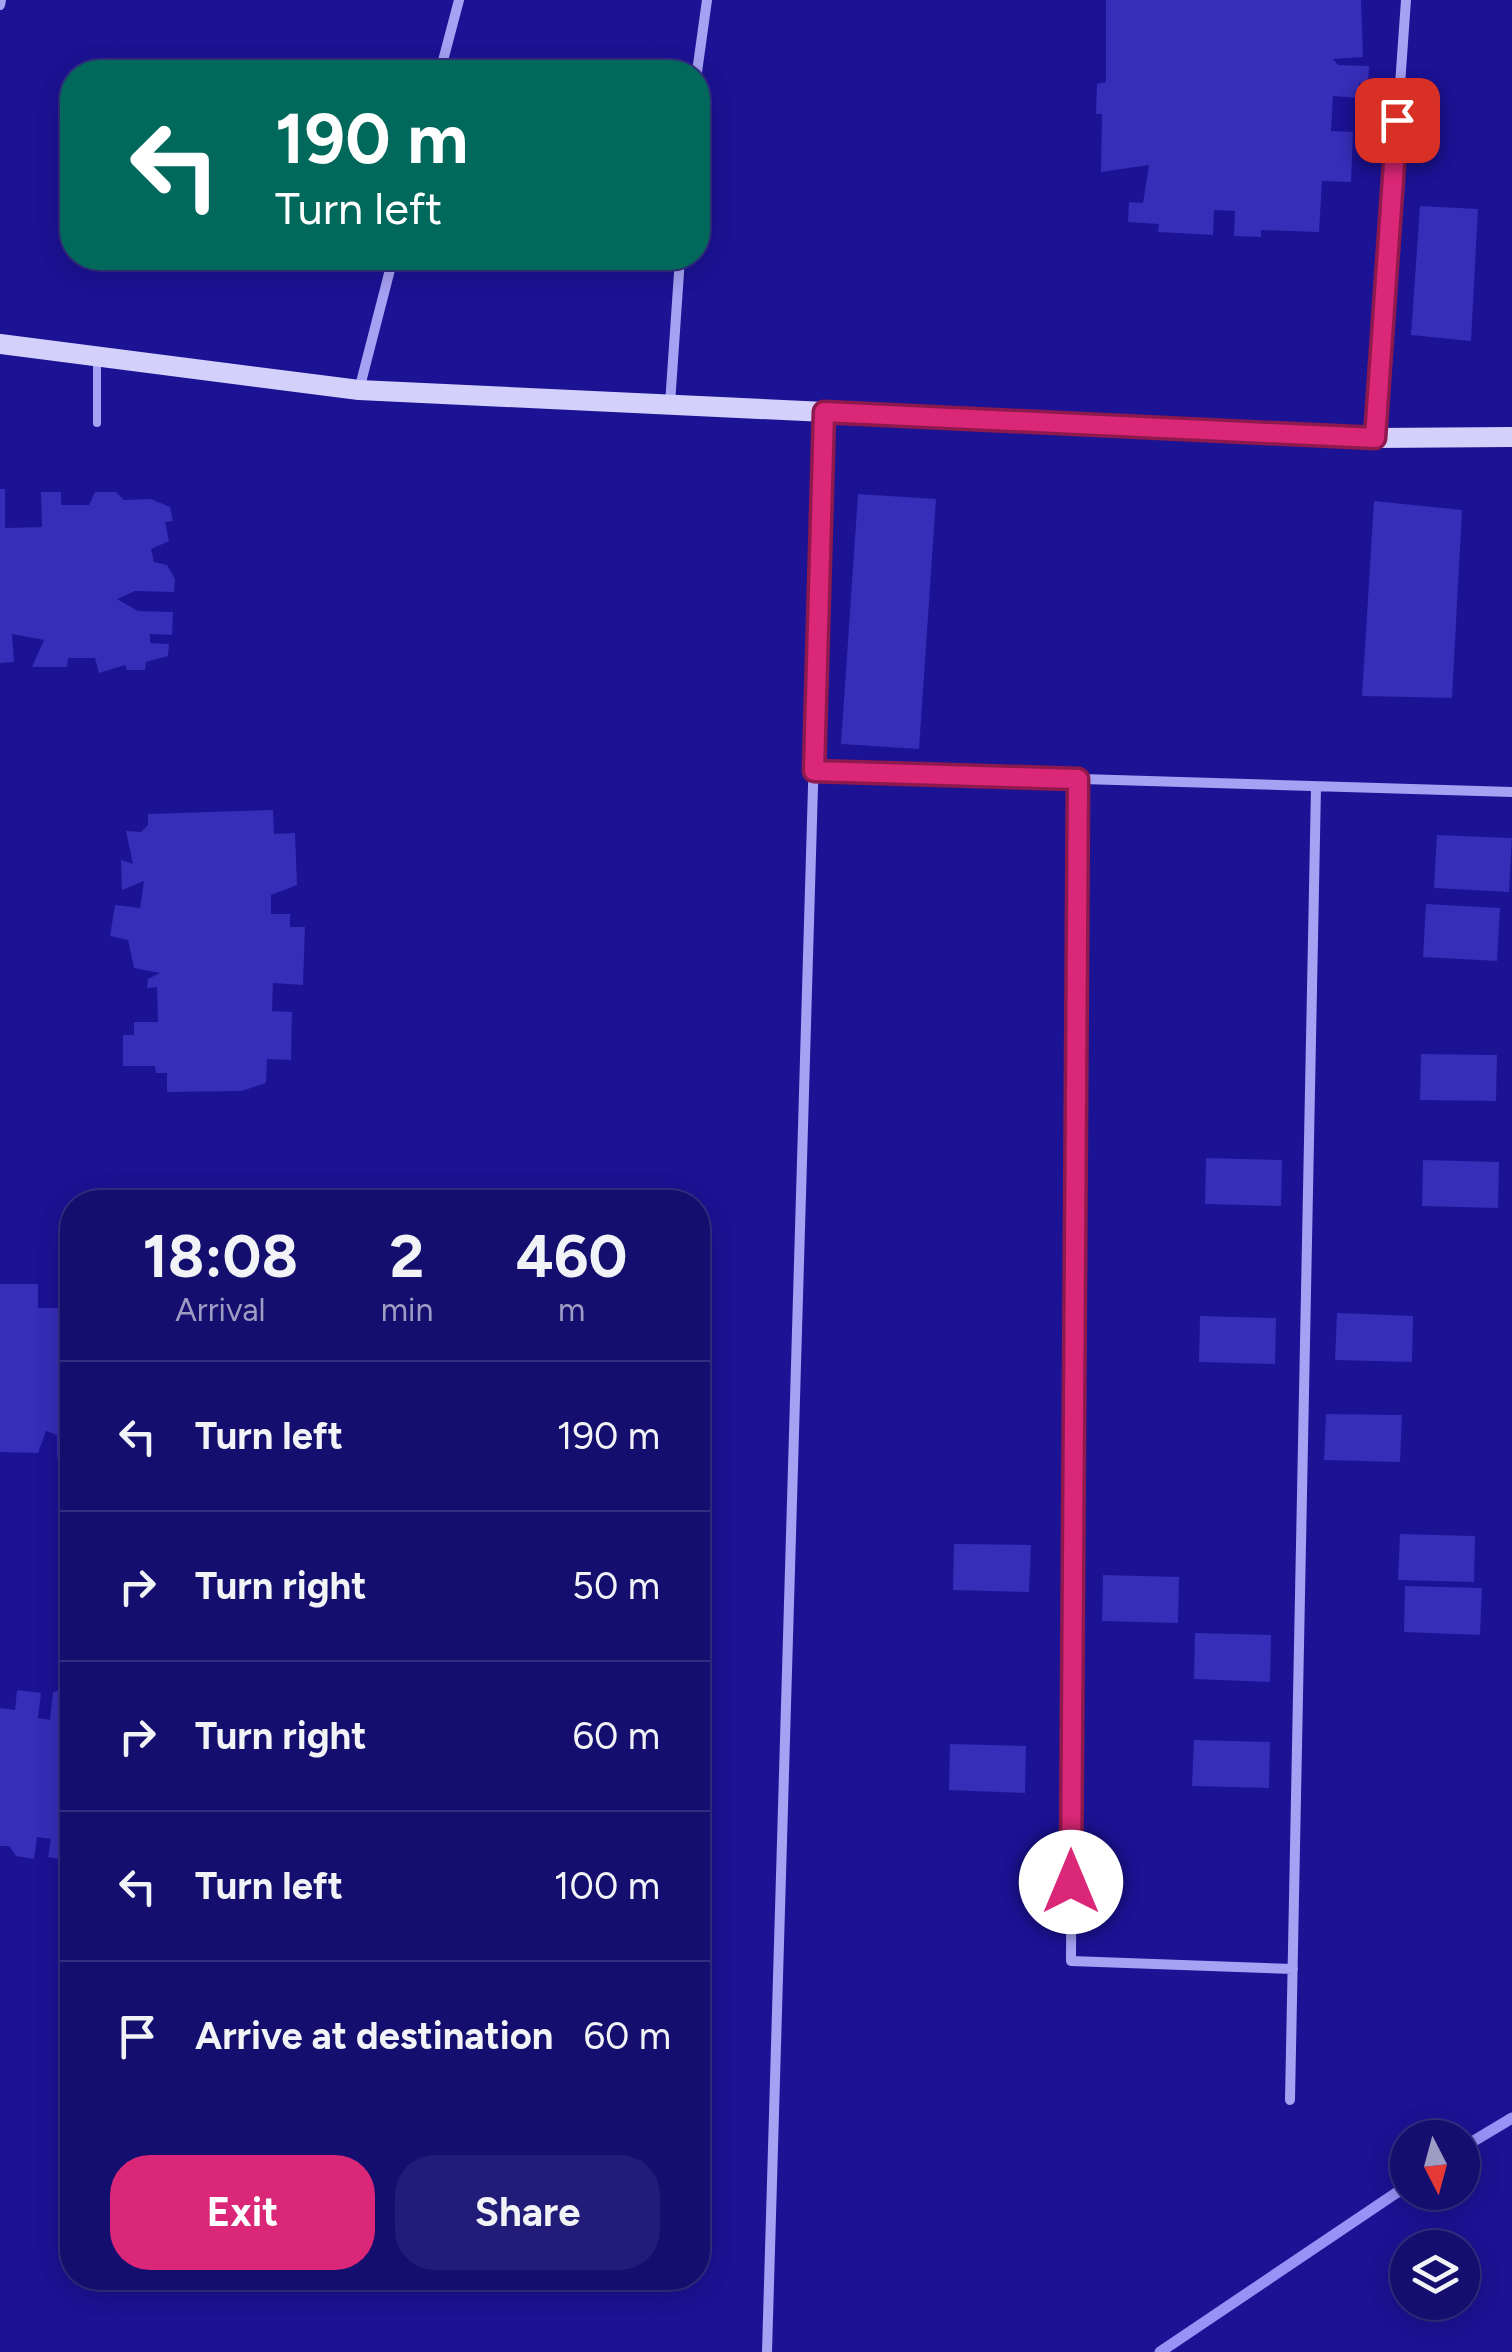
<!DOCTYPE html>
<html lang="en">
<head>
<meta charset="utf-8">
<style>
  :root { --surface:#140e6f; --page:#211c77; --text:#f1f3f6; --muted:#9d9cc3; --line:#332e82; --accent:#db2777 }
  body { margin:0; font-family:Figtree,sans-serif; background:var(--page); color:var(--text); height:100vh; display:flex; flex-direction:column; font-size:38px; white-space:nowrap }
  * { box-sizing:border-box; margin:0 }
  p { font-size:32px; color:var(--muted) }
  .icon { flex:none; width:55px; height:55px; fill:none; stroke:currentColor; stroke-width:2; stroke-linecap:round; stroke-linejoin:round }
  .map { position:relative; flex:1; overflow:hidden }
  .sheet { position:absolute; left:60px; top:1190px; width:650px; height:1100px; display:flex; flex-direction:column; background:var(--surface); border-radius:40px; box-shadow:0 5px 25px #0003,0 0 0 2px var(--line) }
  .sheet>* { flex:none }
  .guide { position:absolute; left:60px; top:60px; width:650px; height:210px; border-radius:40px; box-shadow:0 5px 25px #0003,0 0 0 2px var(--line); background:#00695c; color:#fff; overflow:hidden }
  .needle { width:65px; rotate:174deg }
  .fabs { position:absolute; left:1390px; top:2120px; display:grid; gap:20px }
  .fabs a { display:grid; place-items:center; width:90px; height:90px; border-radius:50%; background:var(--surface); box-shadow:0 5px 25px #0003,0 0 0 2px var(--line); font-size:50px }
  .pin { position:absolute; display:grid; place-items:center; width:85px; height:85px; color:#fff; margin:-42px; border-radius:20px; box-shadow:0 5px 15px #0006 }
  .me { position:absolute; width:110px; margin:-55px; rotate:0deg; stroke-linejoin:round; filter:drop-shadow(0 0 8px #0008) }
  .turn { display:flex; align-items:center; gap:35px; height:210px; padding:0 50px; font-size:45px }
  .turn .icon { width:130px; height:130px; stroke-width:2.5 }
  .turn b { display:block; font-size:70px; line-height:85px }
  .eta { display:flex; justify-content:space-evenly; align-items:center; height:170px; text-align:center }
  .eta b { font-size:60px; font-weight:700; line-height:70px }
  .cta { display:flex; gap:20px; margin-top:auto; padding:20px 50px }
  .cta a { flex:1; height:115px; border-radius:40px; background:var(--accent); color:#fff; font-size:40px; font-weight:700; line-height:115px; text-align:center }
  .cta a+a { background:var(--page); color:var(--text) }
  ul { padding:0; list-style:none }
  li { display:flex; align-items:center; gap:30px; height:150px; padding:0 50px; border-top:2px solid var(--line) }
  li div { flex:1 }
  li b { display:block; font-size:38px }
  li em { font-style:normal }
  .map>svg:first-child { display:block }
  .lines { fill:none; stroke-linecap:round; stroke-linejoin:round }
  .stream { stroke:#9792f6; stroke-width:11 }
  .building { fill:#362db8 }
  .lane { stroke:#a5a1f3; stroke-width:8 }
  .street { stroke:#a5a1f3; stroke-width:10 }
  .secondary { stroke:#d3d0fc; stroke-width:20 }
  .route-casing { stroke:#8e194d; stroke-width:25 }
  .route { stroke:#db2777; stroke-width:18 }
</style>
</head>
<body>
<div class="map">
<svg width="1512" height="2352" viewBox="0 0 1512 2352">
  <rect width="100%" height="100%" fill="#1b1294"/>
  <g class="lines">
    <path class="stream" d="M1462 2148 1512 2118
      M1160 2352 1408 2185"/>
  </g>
  <path class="building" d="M1106 0H1361L1363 57 1333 59 1338 65 1369 66 1368 84 1359 83V98L1333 96 1331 131 1353 132 1351 182 1322 181 1319 232 1261 230V237L1234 236 1235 211 1214 210 1213 235 1158 232 1159 224 1128 222 1129 202 1143 203 1149 165 1101 172 1102 114H1096L1097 84 1106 82Z
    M1420 206 1478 209 1471 341 1411 335Z
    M0 489H5V528L42 527 41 492H61V505H89L95 492H116L124 500 151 499 170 507 173 521 165 522 169 541 151 549 154 562 167 565 175 579 174 592 135 591 117 599 138 611 173 612 172 635 150 634V643L169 644 168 656 146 662 145 670H127L125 665 99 673 95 658H68L67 667H32L44 640 12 634 14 662 0 663Z
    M858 494 936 499 919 749 841 744Z
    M1374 501 1462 510 1452 698 1362 696Z
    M273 810 274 834 295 833 297 885 271 895V914H290V927H305L303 985 273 983 272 1011 292 1012 291 1060 267 1059 266 1083 242 1091 167 1092V1073H156L155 1066H123V1035H134V1022H158L157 987 147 988 148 979 160 973 134 968 128 940 110 936 115 905 140 908 144 881 122 890 121 860 133 864 126 831 141 832 148 825V814Z
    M1437 835 1512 838 1509 892 1434 888Z
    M1426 904 1500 908 1497 961 1423 957Z
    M1421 1054 1497 1055 1496 1101 1420 1100Z
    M1206 1158 1282 1160 1281 1206 1205 1204Z
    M1423 1160 1499 1162 1498 1208 1422 1206Z
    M59 1276H72V1462L57 1457V1435L46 1431 38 1453 0 1452V1284H38V1308H58Z
    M1337 1313 1413 1316 1412 1362 1335 1360Z
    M1200 1316 1276 1318 1275 1364 1199 1362Z
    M1326 1414 1402 1415 1400 1462 1324 1460Z
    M1400 1534 1475 1536 1474 1582 1398 1580Z
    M954 1544 1031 1545 1029 1592 953 1590Z
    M1103 1575 1179 1577 1178 1623 1102 1621Z
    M1405 1586 1482 1588 1480 1635 1404 1632Z
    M1195 1633 1271 1635 1270 1682 1194 1679Z
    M72 1687V1861L48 1857 51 1839 37 1837 34 1859 16 1856 9 1846H0V1708L15 1710 17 1690 41 1693 38 1718 50 1720 53 1692Z
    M1194 1740 1270 1742 1269 1788 1192 1786Z
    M950 1744 1026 1746 1025 1793 949 1790Z"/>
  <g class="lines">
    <path class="lane" d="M97 423V357"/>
    <path class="street" d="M0 5 1 0
      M440 72 459 0
      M697 72 707 0
      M359 390 393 258
      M670 404 680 258
      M1375 438 1406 0
      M814 771 1512 792
      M1077 779 1071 1961 1293 1969
      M1290 2100 1316 787
      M767 2352 824 412"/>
    <path class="secondary" d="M0 344 359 390 1375 438 1512 437"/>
  </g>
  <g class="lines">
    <defs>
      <path id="route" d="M1071 1882 1078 779 814 771 824 412 1375 438 1397 120"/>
    </defs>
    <use href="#route" class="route-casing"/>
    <use href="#route" class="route"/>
  </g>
</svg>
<div class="fabs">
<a><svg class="needle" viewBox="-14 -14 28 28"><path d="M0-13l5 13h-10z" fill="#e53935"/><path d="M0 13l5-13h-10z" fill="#9d9cc3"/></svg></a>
<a><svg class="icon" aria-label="layers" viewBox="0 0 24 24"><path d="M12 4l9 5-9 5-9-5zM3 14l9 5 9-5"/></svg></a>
</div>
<div class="pin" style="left:1397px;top:120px;background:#d93025"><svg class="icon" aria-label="arrive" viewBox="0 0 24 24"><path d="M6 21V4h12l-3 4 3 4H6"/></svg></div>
<svg class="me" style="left:1071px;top:1882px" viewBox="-20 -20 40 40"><circle r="19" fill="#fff"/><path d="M0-13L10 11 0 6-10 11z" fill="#db2777"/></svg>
<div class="guide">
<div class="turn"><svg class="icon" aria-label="left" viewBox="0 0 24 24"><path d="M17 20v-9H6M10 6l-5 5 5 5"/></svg><div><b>190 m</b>Turn left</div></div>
</div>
<section class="sheet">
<div class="eta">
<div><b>18:08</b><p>Arrival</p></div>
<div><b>2</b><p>min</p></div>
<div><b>460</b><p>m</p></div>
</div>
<ul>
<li><svg class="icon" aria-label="left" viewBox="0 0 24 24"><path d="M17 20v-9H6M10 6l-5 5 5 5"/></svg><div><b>Turn left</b></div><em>190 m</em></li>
<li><svg class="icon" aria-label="right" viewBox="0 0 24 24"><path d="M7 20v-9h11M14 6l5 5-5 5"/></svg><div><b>Turn right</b></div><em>50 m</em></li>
<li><svg class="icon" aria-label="right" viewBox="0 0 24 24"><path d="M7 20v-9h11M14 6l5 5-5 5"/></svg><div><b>Turn right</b></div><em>60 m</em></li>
<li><svg class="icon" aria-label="left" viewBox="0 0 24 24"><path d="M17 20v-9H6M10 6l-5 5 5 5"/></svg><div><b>Turn left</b></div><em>100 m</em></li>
<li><svg class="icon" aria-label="arrive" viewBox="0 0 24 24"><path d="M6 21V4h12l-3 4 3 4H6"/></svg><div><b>Arrive at destination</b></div><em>60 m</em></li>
</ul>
<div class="cta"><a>Exit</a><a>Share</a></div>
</section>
</div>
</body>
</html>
